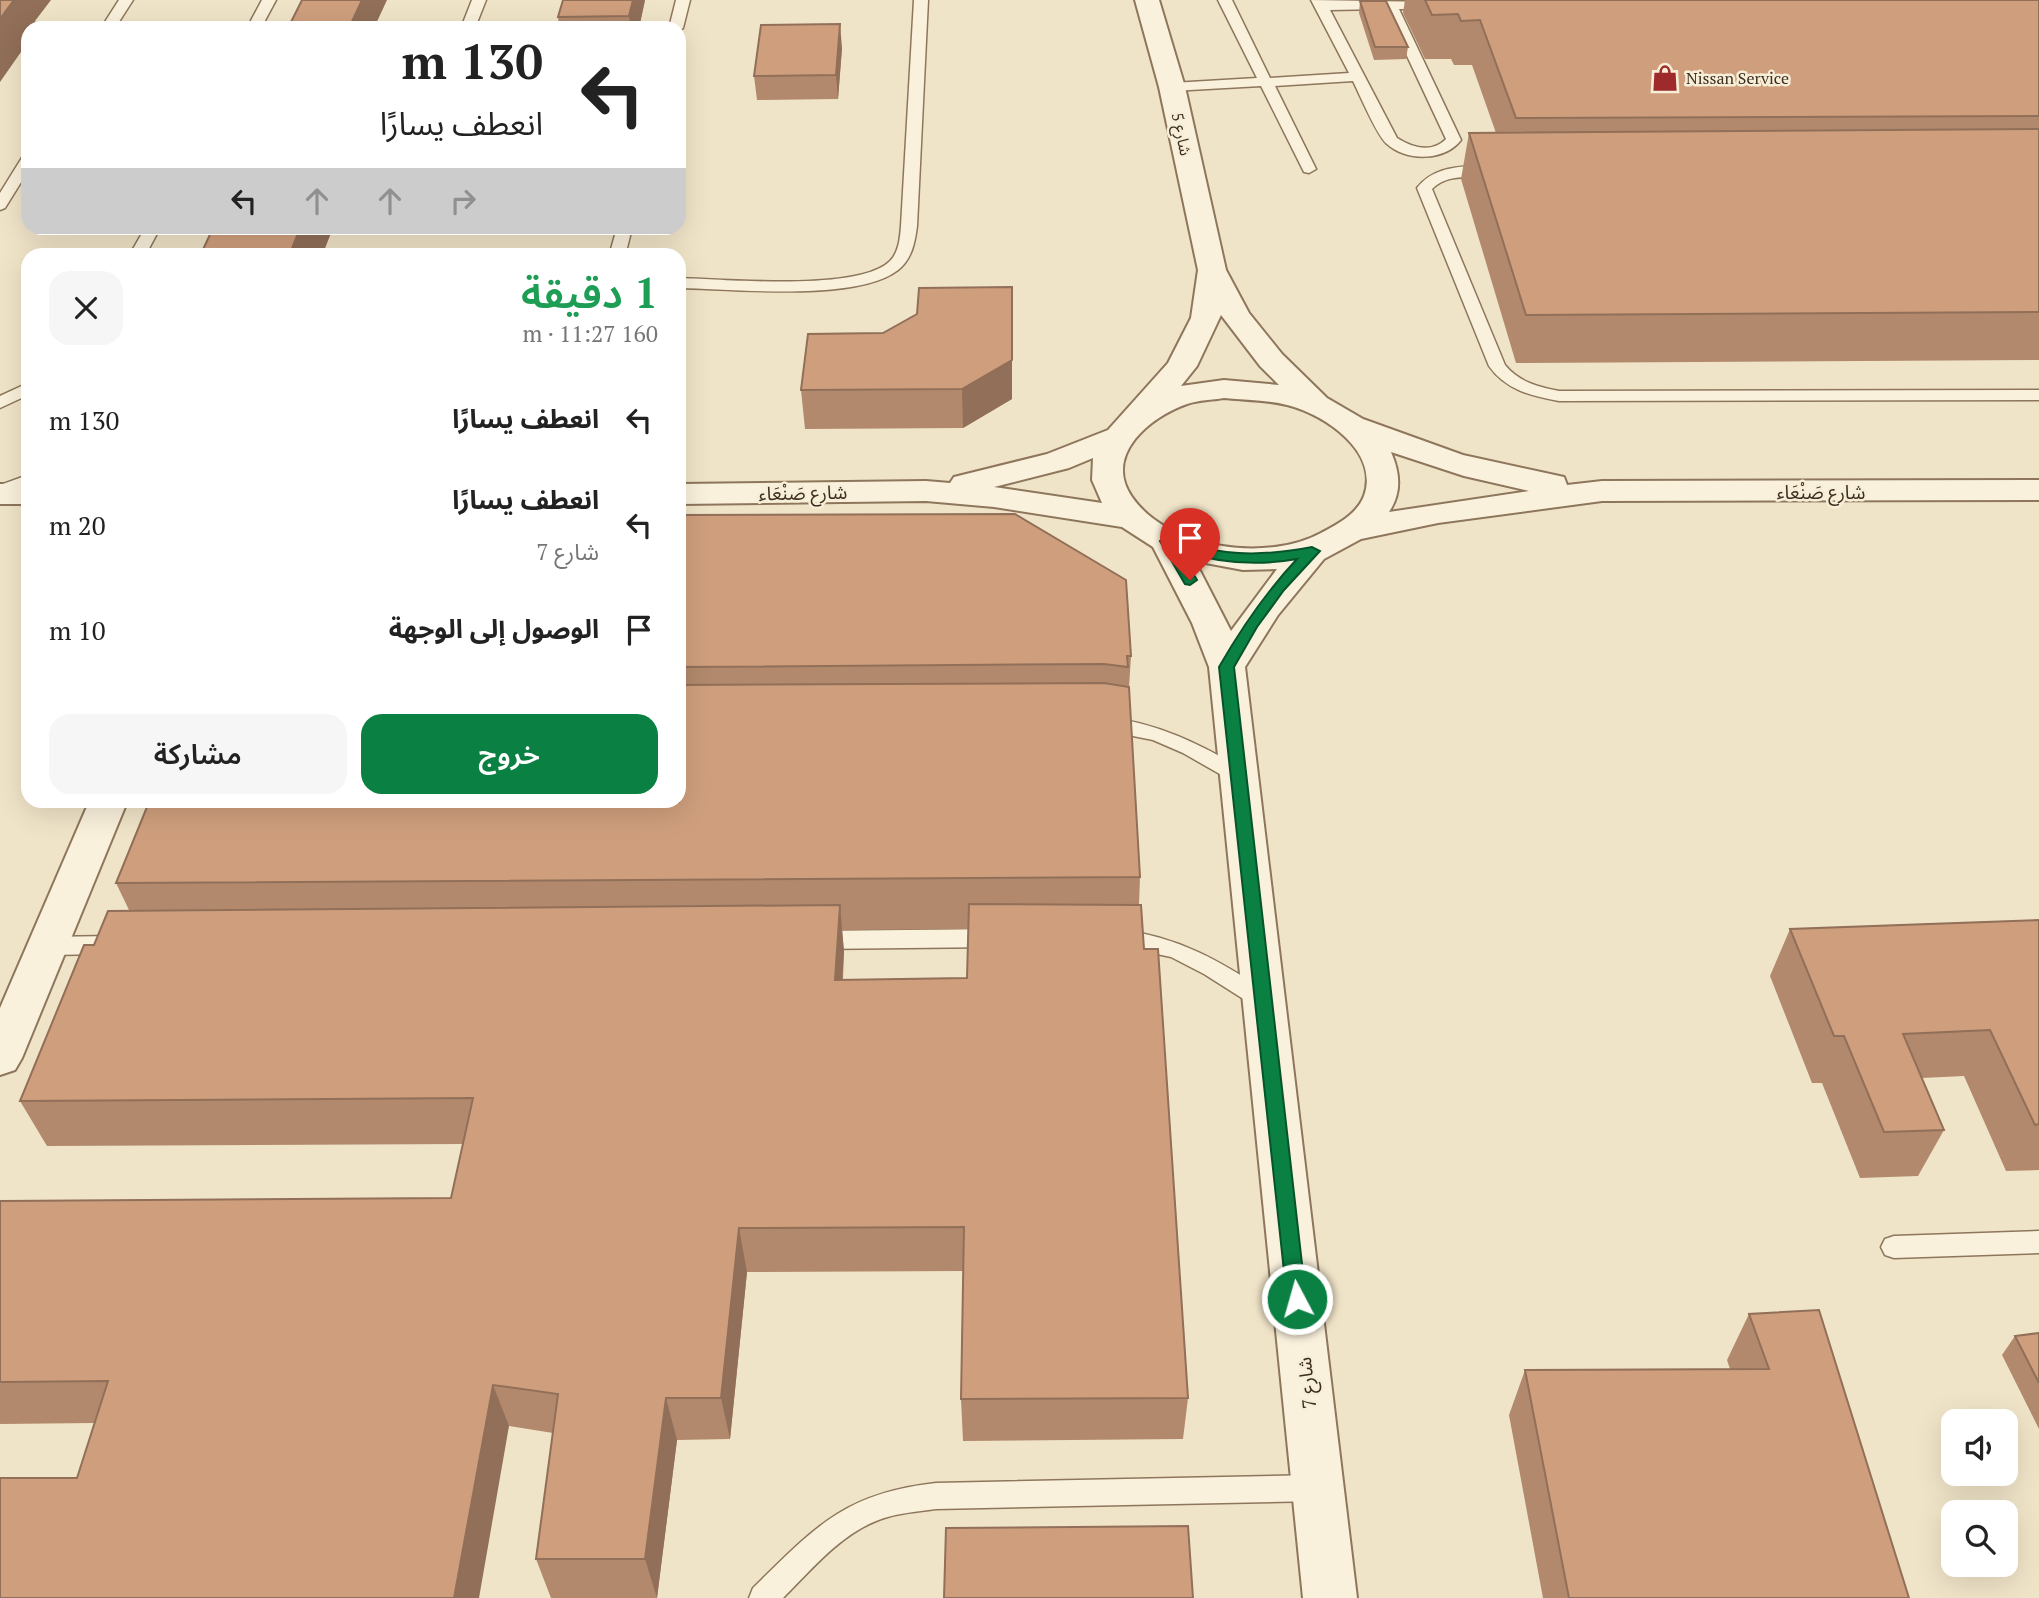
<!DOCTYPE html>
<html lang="ar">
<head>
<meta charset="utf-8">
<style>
  :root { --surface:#fff; --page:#f6f6f6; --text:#222; --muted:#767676; --accent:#0b8043 }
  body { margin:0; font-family:"PT Serif","Noto Sans Arabic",serif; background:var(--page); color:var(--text); direction:rtl; height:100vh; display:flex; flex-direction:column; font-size:26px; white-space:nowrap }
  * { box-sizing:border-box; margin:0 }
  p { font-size:23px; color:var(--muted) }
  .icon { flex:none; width:38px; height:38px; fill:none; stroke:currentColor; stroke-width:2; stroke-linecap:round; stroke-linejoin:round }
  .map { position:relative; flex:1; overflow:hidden; direction:ltr }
  .panel { position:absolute; left:21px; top:248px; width:665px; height:560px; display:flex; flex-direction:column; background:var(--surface); border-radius:21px; box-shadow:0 7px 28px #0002; direction:rtl }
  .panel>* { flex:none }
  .top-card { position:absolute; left:21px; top:21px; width:665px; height:214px; border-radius:21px; box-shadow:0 7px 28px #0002; direction:rtl; background:#fff; color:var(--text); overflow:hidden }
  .buttons { position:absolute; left:1941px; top:1409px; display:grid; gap:14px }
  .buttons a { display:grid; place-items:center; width:77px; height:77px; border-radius:14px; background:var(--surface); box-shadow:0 7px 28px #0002; font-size:35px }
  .pin { position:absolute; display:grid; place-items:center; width:60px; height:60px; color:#fff; margin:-72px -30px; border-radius:50% 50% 50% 0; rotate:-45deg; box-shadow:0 0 7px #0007 }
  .pin .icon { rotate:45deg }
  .me { position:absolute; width:77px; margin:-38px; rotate:354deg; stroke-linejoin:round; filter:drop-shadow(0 0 5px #0008) }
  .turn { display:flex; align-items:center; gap:24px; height:147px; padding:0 28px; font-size:32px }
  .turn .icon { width:91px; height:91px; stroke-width:2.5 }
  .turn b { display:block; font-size:49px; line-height:60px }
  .lanes { display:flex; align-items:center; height:66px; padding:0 28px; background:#0003; justify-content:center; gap:35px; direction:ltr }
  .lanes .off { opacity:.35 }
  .round { display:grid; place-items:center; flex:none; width:74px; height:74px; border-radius:21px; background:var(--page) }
  .headline { display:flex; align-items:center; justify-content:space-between; height:119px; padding:0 28px }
  h1 { font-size:42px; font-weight:600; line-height:52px; color:#1e9e55 }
  .action { display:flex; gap:14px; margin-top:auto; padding:14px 28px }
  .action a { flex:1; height:80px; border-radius:21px; background:var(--accent); color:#fff; font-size:28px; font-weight:600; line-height:80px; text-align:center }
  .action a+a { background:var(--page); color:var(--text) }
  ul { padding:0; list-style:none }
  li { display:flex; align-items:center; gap:21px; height:105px; padding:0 28px }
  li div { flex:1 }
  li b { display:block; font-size:26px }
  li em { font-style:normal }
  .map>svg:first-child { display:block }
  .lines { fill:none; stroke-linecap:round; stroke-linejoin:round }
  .service-casing { stroke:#8d765c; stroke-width:3 }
  .minor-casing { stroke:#8d765c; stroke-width:4 }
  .tertiary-casing { stroke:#8d765c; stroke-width:4 }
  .service { fill:#faf1dc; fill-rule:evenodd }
  .minor { fill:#faf1dc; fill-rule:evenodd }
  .tertiary { fill:#faf1dc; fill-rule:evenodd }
  .wall { fill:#b2896c; fill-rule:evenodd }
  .shaded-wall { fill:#916f58 }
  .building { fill:#cf9f7d; stroke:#916f58; stroke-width:2 }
  .route { fill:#0b8043; stroke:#07532c; stroke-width:2 }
  .labels { text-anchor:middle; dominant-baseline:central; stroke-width:5; stroke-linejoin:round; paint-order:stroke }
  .far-poi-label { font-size:16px; fill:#3d2e20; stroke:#f7eed8; text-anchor:start }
  .far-street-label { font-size:16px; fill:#3d2e20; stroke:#f7eed8 }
  .street-label { font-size:19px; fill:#3d2e20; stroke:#f7eed8 }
</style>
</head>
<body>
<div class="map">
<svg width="2039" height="1598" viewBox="0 0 2039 1598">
  <rect width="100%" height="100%" fill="#f0e4c8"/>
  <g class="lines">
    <defs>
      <path id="service" d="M119 0H133L115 28H101Z
        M262 0H276L261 28H247Z
        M472 0H486L475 28H461Z
        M676 0H690L683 28 679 31V28H669Z
        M914 0H928L917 226C915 242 912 259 898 270 857 302 732 289 679 288V278C723 279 859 292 890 261 899 252 900 238 901 226Z
        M1218 0H1232L1270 78 1349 73 1311 0 1435 2V8L1430 9H1399L1461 140C1445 161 1407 162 1387 144 1377 136 1360 95 1353 81L1275 86 1316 169 1309 173 1304 172 1261 86 1172 91 1165 87 1172 83 1257 78ZM1385 9 1446 139C1432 153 1413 148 1397 138L1330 10Z
        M28 155V171L5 208 0 210V193L23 156Z
        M1473 166 1491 167 1498 171C1483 184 1453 168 1432 189L1505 365C1519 382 1538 387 1559 391L2039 390V400L1559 401C1531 396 1506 390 1489 366L1417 188C1431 170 1451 167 1473 166Z
        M145 228H160L145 256H129Z
        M617 228H632L625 256H609Z
        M28 383V395L0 408V396Z
        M28 475V486L0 497V485Z
        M1105 717C1158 723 1200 744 1246 771L1249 776 1246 781 1239 783 1232 781 1183 753 1153 740 1098 729 1095 724 1098 719Z
        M997 929 1005 932 1008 938 1005 944 997 947 816 949 808 946 805 940 808 934 816 931Z
        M1117 929C1180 937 1220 961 1272 995L1276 1001 1272 1007 1264 1010 1256 1007 1204 974 1171 957 1109 944 1106 938 1109 932Z
        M112 936 120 939 123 945 120 951 112 954 47 955 39 952 36 946 39 940 47 937Z
        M2039 1231V1253L1894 1258 1885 1255 1881 1247 1885 1239 1894 1236Z
        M1317 1475 1327 1479 1331 1488 1327 1497 1317 1501 936 1509C916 1512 895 1513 876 1521 839 1536 811 1570 783 1598H749L753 1588C815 1527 845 1493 936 1483Z"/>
      <path id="minor" d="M89 802H127L22 1058 15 1070 0 1075V1008Z"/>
      <path id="tertiary" d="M1135 0H1159L1185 87 1226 270 1249 313 1282 354 1327 398 1363 419 1463 455 1564 477 1567 485 1602 481 2039 480V500L1602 501 1438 523 1361 539 1324 559 1278 615 1245 667 1357 1598H1303L1209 667 1192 623 1153 547 1122 527 994 507 926 501 679 504V484L926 481 950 483 954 477 1047 454 1108 430 1168 363 1191 318 1198 270 1159 87ZM1221 315 1260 366 1279 385 1224 380 1181 386 1197 366ZM1224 398C1245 400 1267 400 1287 405 1324 414 1380 451 1364 496 1357 514 1338 524 1321 533 1268 562 1169 550 1132 497 1103 455 1150 417 1187 404 1199 400 1212 400 1224 398ZM1391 452 1464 476 1529 491 1389 512C1402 492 1400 473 1391 452ZM1093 458 1092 480 1102 503 994 487 1069 468ZM1195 561 1243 570 1277 569 1231 631Z
        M0 484H28V504H0Z"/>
    </defs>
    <use href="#service" class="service-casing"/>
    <use href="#minor" class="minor-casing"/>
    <use href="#tertiary" class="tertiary-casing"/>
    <use href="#service" class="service"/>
    <use href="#minor" class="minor"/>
    <use href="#tertiary" class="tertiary"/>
  </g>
  <path class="wall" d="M563 0H645L639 28H559L558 17Z
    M1405 0H2039V360L1516 363 1461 179 1469 133H1496L1472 65H1454L1451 59H1425L1403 13Z
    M1360 1 1408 47 1406 59 1374 60 1359 13Z
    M842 48 838 99 757 100 754 76Z
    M808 334 1012 399 963 428 805 429 801 390Z
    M679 515 1131 656 1129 688 1140 877 1139 905 1144 949 1188 1398 1183 1439 963 1441 961 1399 963 1271 747 1272 730 1439 677 1440 657 1598H551L536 1559 553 1433 509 1426 77 1478 94 1423 0 1424V1201L451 1198 463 1144 47 1146 20 1101 94 945 129 910 116 883 679 802ZM968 929 967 978 843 980 844 952 842 930Z
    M2039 920V1170L2006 1171 1964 1076 1922 1078 1944 1130 1918 1176 1860 1178 1822 1083H1812L1770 976 1790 929Z
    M1749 1314 1909 1598H1543L1509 1415 1525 1370 1730 1369 1727 1360Z
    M2039 1333V1429L2002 1355 2015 1336Z"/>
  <path class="shaded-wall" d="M14 0H51L35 21 38 28H28V42L0 82V19Z
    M362 0H387L374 28H349Z
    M633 0H645L639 28H631L629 16Z
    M840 24 842 48 838 99 836 75Z
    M300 228H333L322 256H289Z
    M1012 287V399L963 428 962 389Z
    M840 905 844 952 839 1026 835 980Z
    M739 1228 747 1272 730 1439 721 1398Z
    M493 1385 509 1426 479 1598H454Z
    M666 1398 677 1440 657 1598 645 1559Z"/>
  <path class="building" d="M0 0H14L0 19Z
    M302 0H362L349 28H288Z
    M563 0H633L629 16 558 17Z
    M1425 0H2039V116L1516 118 1480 20 1461 21 1458 14 1432 15Z
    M1360 1H1386L1408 47H1375Z
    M840 24 836 75 754 76 761 25Z
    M2039 129V312L1526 315 1469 133Z
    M213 228H300L289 256H200Z
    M1012 287V360L962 389 801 390 808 334 883 333 917 314 919 288Z
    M1015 514 1126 580 1131 656H1127L1128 667 1104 664 679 667V515Z
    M1104 683 1129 687 1140 877 116 883 149 802H679V685Z
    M969 904 1141 905 1144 949H1158L1188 1398 961 1399 964 1227 739 1228 721 1398H666L645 1559H536L558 1394 493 1385 454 1598H0V1478H77L108 1381 0 1382V1201L451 1198 473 1098 20 1101 84 945H94L108 911 840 905 835 980 967 978Z
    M2039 920V1124L2035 1125 1990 1030 1903 1034 1944 1130 1884 1132 1844 1036H1834L1790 929Z
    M1819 1310 1909 1598H1569L1525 1370 1769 1369 1749 1314Z
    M2039 1333V1383L2015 1336Z
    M1188 1526 1193 1598H944L946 1528Z"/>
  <path class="route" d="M1167 536C1179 540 1191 545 1204 548 1240 557 1276 554 1312 547L1320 551 1284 590 1257 627 1234 667 1306 1299 1304 1305 1297 1308 1290 1305 1287 1299 1219 667C1242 627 1266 592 1297 559 1258 566 1217 563 1179 550L1197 580 1190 585 1185 584 1160 541Z"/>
  <defs>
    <symbol id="shop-bare" viewBox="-9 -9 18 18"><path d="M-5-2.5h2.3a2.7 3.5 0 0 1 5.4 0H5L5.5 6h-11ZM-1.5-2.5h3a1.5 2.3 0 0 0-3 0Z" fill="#9e2a2b" stroke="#f7eed8" stroke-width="2.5" paint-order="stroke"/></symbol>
  </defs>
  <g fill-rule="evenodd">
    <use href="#shop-bare" x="1646" y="59" width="38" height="38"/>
  </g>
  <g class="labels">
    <g class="far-poi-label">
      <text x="1686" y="78">Nissan Service</text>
    </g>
    <g class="far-street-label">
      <text transform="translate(1182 134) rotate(78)">شارع 5</text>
    </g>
    <g class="street-label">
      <text x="1821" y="491">شارع صَنْعَاء</text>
      <text transform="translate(803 492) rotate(-1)">شارع صَنْعَاء</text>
      <text transform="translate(1306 1383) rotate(-96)">شارع 7</text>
    </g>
  </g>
</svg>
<div class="buttons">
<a><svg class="icon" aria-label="sound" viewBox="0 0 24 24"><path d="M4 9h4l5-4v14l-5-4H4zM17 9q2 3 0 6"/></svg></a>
<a><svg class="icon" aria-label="search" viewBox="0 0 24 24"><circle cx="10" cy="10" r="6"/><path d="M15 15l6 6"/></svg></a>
</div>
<div class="pin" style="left:1190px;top:580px;background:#d93025"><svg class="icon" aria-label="arrive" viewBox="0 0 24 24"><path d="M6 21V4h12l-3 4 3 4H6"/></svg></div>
<svg class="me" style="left:1297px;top:1299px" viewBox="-20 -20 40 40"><circle r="17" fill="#0b8043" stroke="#fff" stroke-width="3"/><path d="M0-11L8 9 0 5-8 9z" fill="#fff"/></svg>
<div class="top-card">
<div class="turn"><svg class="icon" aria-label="left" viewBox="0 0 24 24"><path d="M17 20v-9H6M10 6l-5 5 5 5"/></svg><div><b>130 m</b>انعطف يسارًا</div></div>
<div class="lanes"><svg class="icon" aria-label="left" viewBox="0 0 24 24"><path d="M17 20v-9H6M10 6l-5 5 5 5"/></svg><svg class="icon off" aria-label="ahead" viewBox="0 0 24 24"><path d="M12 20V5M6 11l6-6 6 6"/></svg><svg class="icon off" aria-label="ahead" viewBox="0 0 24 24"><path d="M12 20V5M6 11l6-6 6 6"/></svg><svg class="icon off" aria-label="right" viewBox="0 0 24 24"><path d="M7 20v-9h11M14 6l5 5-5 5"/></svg></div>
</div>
<section class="panel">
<div class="headline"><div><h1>1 دقيقة</h1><p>160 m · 11:27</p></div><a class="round"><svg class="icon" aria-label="close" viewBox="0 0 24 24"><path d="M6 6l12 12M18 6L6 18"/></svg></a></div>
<ul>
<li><svg class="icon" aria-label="left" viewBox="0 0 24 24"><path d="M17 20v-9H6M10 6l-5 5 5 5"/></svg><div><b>انعطف يسارًا</b></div><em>130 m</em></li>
<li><svg class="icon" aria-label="left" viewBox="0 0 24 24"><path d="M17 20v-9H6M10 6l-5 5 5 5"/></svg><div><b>انعطف يسارًا</b><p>شارع 7</p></div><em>20 m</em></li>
<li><svg class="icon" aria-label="arrive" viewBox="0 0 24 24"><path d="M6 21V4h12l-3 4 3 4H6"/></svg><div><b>الوصول إلى الوجهة</b></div><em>10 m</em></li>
</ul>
<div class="action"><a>خروج</a><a>مشاركة</a></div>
</section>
</div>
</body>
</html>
